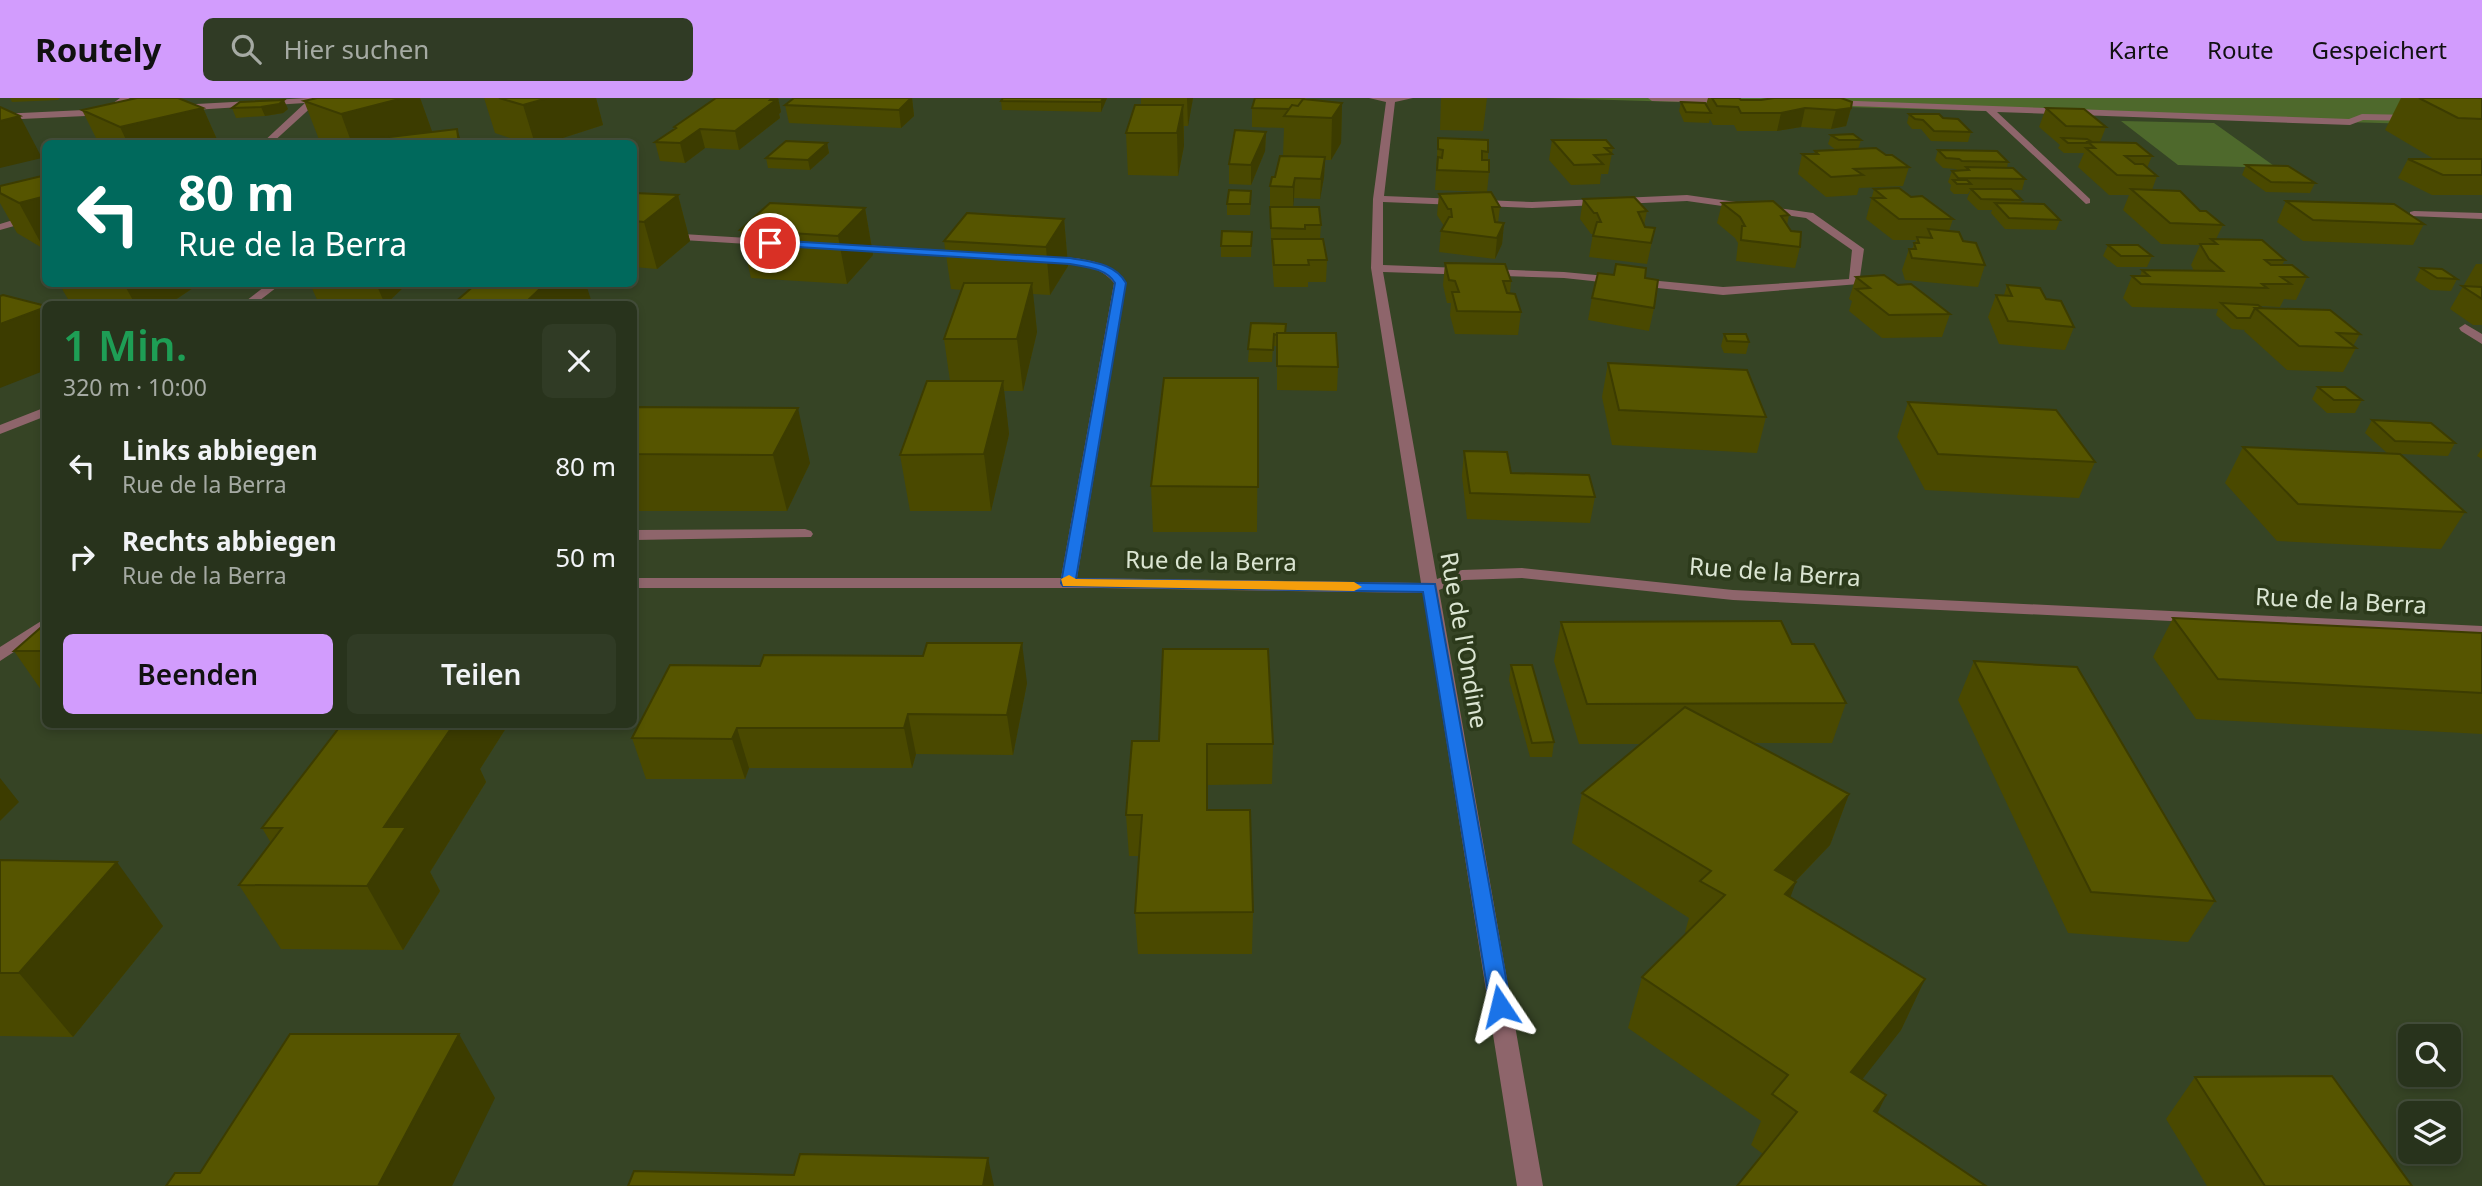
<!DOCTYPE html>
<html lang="de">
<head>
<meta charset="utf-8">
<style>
  :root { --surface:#28331c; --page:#303b25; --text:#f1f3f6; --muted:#a5aaa3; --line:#444e3b; --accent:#d29cfd }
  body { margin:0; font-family:"Noto Sans",sans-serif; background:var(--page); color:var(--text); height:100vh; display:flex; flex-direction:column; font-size:26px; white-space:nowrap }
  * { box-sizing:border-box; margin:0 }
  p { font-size:23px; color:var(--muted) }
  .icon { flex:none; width:38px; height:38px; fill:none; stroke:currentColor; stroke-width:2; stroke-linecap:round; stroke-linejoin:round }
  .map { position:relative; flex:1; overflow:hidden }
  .sheet { position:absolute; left:42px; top:203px; width:595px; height:427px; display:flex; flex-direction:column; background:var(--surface); border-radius:10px; box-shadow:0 4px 10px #0003,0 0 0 2px var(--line) }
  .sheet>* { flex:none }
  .top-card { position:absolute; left:42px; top:42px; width:595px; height:147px; border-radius:10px; box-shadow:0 4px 10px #0003,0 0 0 2px var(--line); background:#00695c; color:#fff; overflow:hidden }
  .tools { position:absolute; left:2398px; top:926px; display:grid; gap:14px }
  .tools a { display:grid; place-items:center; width:63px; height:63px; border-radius:10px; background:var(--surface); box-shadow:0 4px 10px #0003,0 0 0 2px var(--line); font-size:35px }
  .pin { position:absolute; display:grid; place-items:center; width:60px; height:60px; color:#fff; margin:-30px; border:4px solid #fff; border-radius:50%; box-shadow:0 2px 7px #0007 }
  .me { position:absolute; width:77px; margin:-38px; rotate:350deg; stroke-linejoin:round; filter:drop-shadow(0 0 5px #0008) }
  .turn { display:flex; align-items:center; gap:24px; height:147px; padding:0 21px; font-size:32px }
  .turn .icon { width:91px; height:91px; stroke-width:2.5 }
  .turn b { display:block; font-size:49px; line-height:60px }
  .round { display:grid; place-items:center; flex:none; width:74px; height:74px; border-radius:10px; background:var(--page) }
  .head { display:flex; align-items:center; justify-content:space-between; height:119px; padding:0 21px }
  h1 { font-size:42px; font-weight:600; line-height:52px; color:#1e9e55 }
  .primary-button { display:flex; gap:14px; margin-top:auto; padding:14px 21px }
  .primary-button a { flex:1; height:80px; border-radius:10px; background:var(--accent); color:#111; font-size:28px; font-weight:600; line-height:80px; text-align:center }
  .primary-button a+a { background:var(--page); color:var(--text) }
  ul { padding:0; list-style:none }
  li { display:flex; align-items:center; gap:21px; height:91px; padding:0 21px }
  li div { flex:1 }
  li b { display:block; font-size:26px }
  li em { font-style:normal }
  header { display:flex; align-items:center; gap:42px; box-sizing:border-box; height:98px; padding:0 35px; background:var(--accent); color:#111 }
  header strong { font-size:33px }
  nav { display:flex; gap:38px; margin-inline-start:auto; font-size:24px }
  .search { width:490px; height:63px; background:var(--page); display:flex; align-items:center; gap:18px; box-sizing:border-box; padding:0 24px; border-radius:10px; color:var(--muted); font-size:26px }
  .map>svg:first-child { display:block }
  .green { fill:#4e692c }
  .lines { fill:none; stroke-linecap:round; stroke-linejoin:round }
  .lane { fill:#8e656b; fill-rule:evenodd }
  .street { fill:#8e656b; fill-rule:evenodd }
  .wall { fill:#4a4900 }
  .shaded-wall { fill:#3c3c00 }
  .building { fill:#565500; stroke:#3c3c00; stroke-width:2 }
  .route { fill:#1a73e8; stroke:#114b97; stroke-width:2 }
  .slow { fill:#f59e0b }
  .labels { text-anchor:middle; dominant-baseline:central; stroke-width:7; stroke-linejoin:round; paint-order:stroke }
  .street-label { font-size:24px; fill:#dbe5d2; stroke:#2c3a1b }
</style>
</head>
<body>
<header>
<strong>Routely</strong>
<div class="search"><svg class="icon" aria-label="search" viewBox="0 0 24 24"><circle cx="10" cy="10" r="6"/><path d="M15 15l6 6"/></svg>Hier suchen</div>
<nav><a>Karte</a><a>Route</a><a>Gespeichert</a></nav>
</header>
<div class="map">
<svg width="2482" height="1088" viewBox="0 0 2482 1088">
  <rect width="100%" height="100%" fill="#364425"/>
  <path class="green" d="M1546 0H2482V28Z
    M2121 23 2214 25 2277 70 2178 67Z"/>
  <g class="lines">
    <path class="lane" d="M2414 113 2482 115V121L2410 118V114Z
      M2465 226 2482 236V246L2461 233 2459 230Z
      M805 431 811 433 813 436 811 439 634 442V432Z"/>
    <path class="street" d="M120 0H130L107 17 0 22V16L105 11Z
      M307 0H357L353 3 316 5 271 46H261L305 5 178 13 174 10 178 7Z
      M1369 0H1413L1395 4 1384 98 1532 104 1687 97 1813 115 1864 151 1859 186 1723 197 1564 180 1383 174 1437 481 1462 472 1522 470 1733 492 2482 528V538L1733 502 1522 480 1464 482 1439 492 1543 1088H1517L1423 495 1100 490H634V480H1061L1114 185C1096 162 1065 168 1040 163V159L1044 158C1074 160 1107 159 1126 185L1077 480 1421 485 1371 170 1373 101 1386 4ZM1687 103 1806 120 1852 152 1849 181 1723 189 1564 174 1383 167V104L1532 110Z
      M1648 0H1734L1735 2 1731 5 1652 3Z
      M1829 2 2349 21 2362 16 2416 17 2421 20 2416 23 2363 22 2350 27 1997 14 2090 101V105L2086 106 1986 13 1826 7V3Z
      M46 112V119L0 132V126Z
      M634 133 764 141 770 144 764 147 634 139Z
      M848 146 967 154 973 157 967 160 844 151 842 149Z
      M268 186H281L255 206H242Z
      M46 309V318L0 336V327Z
      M46 520V533L0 563V549Z"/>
  </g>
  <path class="wall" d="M10 0H60L58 2 12 4Z
    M317 0H420L432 34 462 46H324L320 44 304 3Z
    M484 0H596L603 27 544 46H528L495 35Z
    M716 0H778L781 14 779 16 780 20 739 52 705 50 685 65 660 63 655 44 674 31V29Z
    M912 0 914 18 901 30 789 25 785 7Z
    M1107 0 1101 14 1002 12 1001 3Z
    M1141 0H1193L1188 28H1184V48L1178 78 1128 77 1126 35 1141 7Z
    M1255 0H1306V2L1342 5 1341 45 1331 62H1325L1324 79 1320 101 1294 100 1293 109 1321 127 1320 141 1327 162 1326 184H1308V189H1274L1272 163 1270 109H1282L1270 108V88L1275 79 1283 58 1284 30 1252 29V10Z
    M1441 0H1487L1483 33 1440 32Z
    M1708 0H1739L1741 2 1851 10 1846 28 1831 31 1801 29 1777 33H1737L1734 27H1713L1710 21 1709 25 1684 24 1679 13 1681 4 1706 7Z
    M2401 0H2482V97H2432L2398 80 2408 61H2434L2385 32Z
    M240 4 288 11 283 15 265 18 236 20 232 10Z
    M203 10 219 46H99L82 12Z
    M2046 10 2106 29 2100 44 2152 58 2147 70 2157 78 2152 92 2200 113 2223 127 2216 141 2285 162 2282 167 2307 179 2296 202 2284 201 2280 209 2260 208 2262 210 2360 236 2353 248 2356 250 2343 274 2287 272 2244 233 2245 232 2232 231 2216 217 2218 211 2132 209 2123 200 2132 178H2140L2142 172 2194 173 2191 167 2200 147 2161 146 2123 112 2129 97H2109L2078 69 2084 55H2064L2058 50 2060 47 2039 29Z
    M1909 16 1943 20 1971 34 1968 44 1931 43 1921 31H1912L1907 25Z
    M1266 34 1265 53 1251 87 1229 86V66Z
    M1831 37 1861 42 1858 51 1886 57 1909 69 1903 88 1859 90 1857 97 1826 99 1798 76 1802 56H1814L1815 53 1836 52 1828 46Z
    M1438 40 1488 54V62L1489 74 1487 94 1435 92Z
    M1552 42 1613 50 1608 76H1601L1600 86 1571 87 1549 62Z
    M827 45 829 55 810 72 768 70 766 60Z
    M1938 52 2008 64 2007 70 2025 81 2022 92 1982 91 2022 102 2021 105 2060 122 2056 132 2005 131 1991 115 1992 112H1978L1967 101 1971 91 1968 96H1954L1950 92 1951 87 1948 84 1952 73H1958L1956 71 1943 70 1935 62Z
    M2246 67 2315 85 2310 95 2266 94 2242 77Z
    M46 77V151H44L17 135 0 105V88Z
    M1874 91 1911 99 1953 121 1949 133 1963 143 1985 167 1978 189 1905 182 1902 172 1909 151H1912L1916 142H1893L1866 121Z
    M634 95 678 97 690 143 657 171 634 169Z
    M1439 96 1500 109 1498 125H1504L1502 146 1495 161 1439 154 1441 133 1444 128 1437 117Z
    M1583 101 1647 113 1644 127 1645 129 1655 130 1647 166 1589 159 1593 136H1591L1580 121Z
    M1251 103 1250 117H1227V106Z
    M2286 103 2424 126 2413 147 2303 143 2277 124Z
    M1722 105 1789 117 1787 127 1800 149 1795 170 1736 163 1738 145 1735 140 1717 125Z
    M865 110 873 157 847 186 751 180 740 132Z
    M1064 121 1068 168 1050 197 1033 196 1037 234 1023 293H1004L1009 336 991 413H910L900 357 950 283 944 241 962 192 951 191 944 143Z
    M1252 134 1251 159H1221V148Z
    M2108 147 2152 158 2147 169H2117L2103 158Z
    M1445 165 1511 183 1510 196 1521 214 1518 237 1455 236 1450 217 1451 205H1447L1443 187Z
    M2476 166H2482V227H2473L2450 211Z
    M2421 170 2457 181 2451 193 2430 192 2415 182Z
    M1856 179 1898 187 1950 216 1942 239 1882 240 1849 213 1852 203 1849 201Z
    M1645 180 1654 210 1649 233 1588 222 1592 200Z
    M59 186H199L169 206H71Z
    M310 186H407L386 206H319Z
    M2007 187 2046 201 2074 229 2065 252 1999 246 1988 219 1996 197H2004Z
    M1251 225 1286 235 1338 269 1337 293 1277 292V248H1273L1272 264H1248Z
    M1724 236 1749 244 1746 256 1724 255 1721 248Z
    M1608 265 1766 319 1757 355 1612 347 1602 299Z
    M1258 280 1257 434H1153L1151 388Z
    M2318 289 2362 302 2355 315H2327L2312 301Z
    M1908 304 2095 364 2079 400 1925 392 1897 339Z
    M634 309 810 365 787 413H634Z
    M2372 322 2455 345 2448 358 2400 356 2465 414 2441 451 2277 443 2225 385 2243 349 2387 355 2365 335Z
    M2482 350V361L2477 358Z
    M1464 353 1511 375 1595 399 1590 425 1467 421 1462 378Z
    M2173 520 2482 535V636L2196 621 2153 559Z
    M1561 524 1792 546 1846 605 1832 645H1753L1849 696 1830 747 1795 784 1790 799 1925 881 1901 932 1862 981 1886 997 1877 1016 1763 1056 1751 1047 1761 1023 1628 930 1642 879 1687 835 1685 834 1689 820 1572 745 1582 695 1641 646H1579L1554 563Z
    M46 525V599L14 553Z
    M1974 563 2215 803 2188 844 2068 835 1958 602Z
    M1511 567 1554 644 1552 659H1530L1509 582Z
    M1027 585 1013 657 916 656 912 670H749L745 681H646L632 640Z
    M331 626H504L506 630 480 671 486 684 430 774 440 793 403 852 281 851 239 787 271 745 262 730 336 634Z
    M1132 643 1273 646 1272 686 1208 687V712L1253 814 1252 856H1138L1135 815 1139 758H1129L1126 717Z
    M0 762 163 828 73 939 0 938Z
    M2195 979 2412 1088H2207L2166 1021Z"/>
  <path class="shaded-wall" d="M403 0H420L433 36 400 46H352L341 16Z
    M548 0H596L603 27 544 46H535L523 7Z
    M772 0H778L781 14 779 16 780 20 739 52 735 33Z
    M912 0 914 18 901 30 899 12Z
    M1103 0H1107L1101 14V4Z
    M1187 0H1193L1188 28Z
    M284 2 288 11 283 15 265 18 261 9Z
    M1342 5 1341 45 1331 62 1332 20Z
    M1183 7 1184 48 1178 78 1177 35Z
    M203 10 219 46H128L120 29Z
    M1805 10 1801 29 1777 33 1781 15Z
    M1851 10 1846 28 1831 31 1836 12Z
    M20 18 42 60 0 70V23Z
    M457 31 462 46H459Z
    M700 31 705 50 685 65 680 45Z
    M1266 34 1265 53 1251 87V67Z
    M827 45 829 55 810 72 808 62Z
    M1325 59 1324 79 1320 101 1321 81Z
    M1295 80 1294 100 1293 109V89Z
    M678 97 690 143 657 171 644 124Z
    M46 98V151H44L19 105Z
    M865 110 873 157 847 186 838 138Z
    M1064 121 1068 168 1050 197 1046 149Z
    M1504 125 1502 146 1495 161 1497 140Z
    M1032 185 1037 234 1023 293 1017 241Z
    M124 186H199L169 206H135Z
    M376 186H407L386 206H385Z
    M545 186H586L591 202 587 206H524Z
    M46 209V272L0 290V226Z
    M1003 283 1009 336 991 413 984 356Z
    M798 310 810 365 787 413 773 357Z
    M1022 545 1027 585 1013 657 1007 617Z
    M908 616 916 656 912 670 904 630Z
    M445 626H504L506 630 480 671 486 684 430 774 440 793 403 852 367 788 384 729Z
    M737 630 749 670 745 681 732 641Z
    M1207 646 1208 687V753L1207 712Z
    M0 680 19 704 0 723Z
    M1849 696 1830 747 1757 823 1775 772Z
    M117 764 163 828 73 939 19 875Z
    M1796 784 1777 835 1785 796Z
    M1925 881 1901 932 1828 1025 1851 974Z
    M459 936 495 1000 452 1088H378Z
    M1886 997 1862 1048 1874 1013Z
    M988 1060 994 1088H983Z"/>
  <path class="building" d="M137 0H178L203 10 120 29 82 12Z
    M317 0H403L341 16 304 3Z
    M499 0H548L523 7Z
    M716 0H772L770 2H776L735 33 700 31 680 45 655 44 676 30 674 29Z
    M794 0H911L899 12 785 7Z
    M1003 0H1103L1101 4 1001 3Z
    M1255 0H1304L1298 8 1292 7 1289 11 1252 10Z
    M1712 0H1739L1741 2H1761L1774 0H1841L1852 4 1851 10 1836 12 1805 10 1781 15H1741L1738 9 1717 8Z
    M2419 0H2482V21L2458 20Z
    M1303 1 1342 5 1332 20 1284 18 1292 7 1298 8Z
    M284 2 279 6 261 9 232 10 240 4Z
    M1681 4 1705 5 1711 15 1686 14Z
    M1135 7H1183L1177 35H1126Z
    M0 9 20 18 0 23Z
    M2046 10 2084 11 2106 29 2066 28Z
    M1909 16H1939L1943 20 1958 21 1971 34 1934 33 1923 22 1915 21Z
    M457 31 459 46H381V40Z
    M1235 32 1266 34 1251 67 1229 66Z
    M1853 36 1861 42H1839L1831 37Z
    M1438 40 1488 42V54L1482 53V62H1489V74L1437 72 1438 59 1442 60 1443 52 1438 51Z
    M2062 40 2087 41 2092 44H2088L2087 45H2068Z
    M1552 42H1606L1613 50H1605L1612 56 1594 57 1603 66 1574 67Z
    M786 43 827 45 808 62 766 60Z
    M2088 44 2136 45 2152 58H2125L2135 66H2143L2157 78 2117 77 2086 50H2095Z
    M1876 50 1886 57H1892L1909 69 1854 71 1863 77 1831 79 1802 56H1818L1815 53Z
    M1938 52 1997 53 2008 64 1962 63 1959 61 1946 60Z
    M1280 58 1325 59 1321 81 1295 80 1293 89 1270 88 1272 79H1275Z
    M2408 61H2482V77H2443Z
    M2246 67 2288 68 2315 85 2271 84Z
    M1966 69 2013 70 2025 81 1958 80 1952 73 1969 72Z
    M46 77V98L19 105 0 95V88Z
    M1953 82H1967L1971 86H1957Z
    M1899 90 1911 99 1922 98 1953 121H1899L1872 100H1885L1874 91Z
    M1971 91H2011L2022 102 1981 101Z
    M2131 91 2180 93 2200 113H2206L2223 127 2170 125Z
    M1229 92 1251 93 1250 106H1227Z
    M1491 94 1500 109H1492L1495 124 1504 125 1497 140 1441 133 1449 119H1452L1451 111H1448L1439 96Z
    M634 95 678 97 644 124 634 123Z
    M1634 99 1647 113 1638 114 1645 129 1655 130 1651 145 1593 138 1597 124H1601L1597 115H1594L1583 101Z
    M1773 103 1789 117 1781 118 1791 133 1801 134 1800 149 1741 142 1742 128H1745L1740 119 1722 105Z
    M2286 103 2394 106 2424 126 2313 122Z
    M770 105 865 110 838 138 740 132Z
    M1995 105 2044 106 2060 122 2009 120Z
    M1270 109H1319L1321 127H1305V131L1271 130Z
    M967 115 1064 121 1046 149 944 143Z
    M1928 131 1959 134 1963 143 1976 145 1985 167 1912 160 1909 151H1916L1914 145H1919L1917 139 1932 140Z
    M1222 133 1252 134 1251 148H1221Z
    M1272 141H1323L1327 162H1308L1309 167H1274Z
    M2211 141 2262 142 2285 162H2265L2271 167H2292L2307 179H2281L2291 186H2262L2267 190 2141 186 2132 178H2149L2142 172 2223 173 2209 161 2200 146H2217Z
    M2108 147H2138L2152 158H2121Z
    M1445 165 1505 166 1511 183H1503L1507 195 1515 196 1521 214 1457 213 1452 194H1459L1455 183 1449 182Z
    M1616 166 1646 170 1645 180 1658 182 1654 210 1592 200 1598 175 1614 177Z
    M2421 170 2442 171 2457 181 2437 180Z
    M1884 177 1898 187 1911 186 1950 216 1889 217 1856 191 1870 190 1856 179Z
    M964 185H1032L1017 241H944Z
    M476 186H545L524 206H453Z
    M2007 187 2040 190 2046 201 2061 203 2074 229 2008 223 1996 197 2012 198Z
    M2462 188 2482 189V201Z
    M3 197 46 208V209L0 226V198Z
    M2221 205 2258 207 2262 210H2255L2250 220H2237Z
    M2255 210 2330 212 2360 236 2337 235 2356 250 2299 248Z
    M1251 225 1286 226 1285 235H1277V237L1274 236 1273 252 1248 251Z
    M1277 235H1336L1338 269 1277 268Z
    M1724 236H1746L1749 244 1727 243Z
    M1608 265 1747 272 1766 319 1619 312Z
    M1164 280H1258V389L1151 388Z
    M927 283H1003L984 356 900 357Z
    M2318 289H2345L2362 302H2334Z
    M1908 304 2056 312 2095 364 1938 356Z
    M634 309 798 310 773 357 634 356Z
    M2372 322 2431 325 2455 345 2395 343Z
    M2243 349 2400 356 2465 414 2298 406Z
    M1464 353 1507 354 1511 375 1589 377 1595 399 1470 395Z
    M2173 520 2482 535V595L2218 581Z
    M1781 523 1792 546H1814L1846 605 1587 606 1561 524Z
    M46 525V553H14Z
    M927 545H1022L1007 617 908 616 904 630H737L732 641 632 640 670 567 760 568 764 557 923 558Z
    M1163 551H1268L1273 646H1207V712H1250L1253 814 1135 815 1142 717H1126L1132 643H1159Z
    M1974 563 2077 569 2215 803 2091 794Z
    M1511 567H1532L1554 644 1532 645Z
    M1685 609 1849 696 1775 772 1796 784 1785 796 1925 881 1851 974 1886 997 1874 1013 1986 1088H1737L1797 1014 1772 996 1788 977 1642 879 1725 797 1700 783 1711 773 1582 695Z
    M342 626H454L384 729H406L367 788 239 787 282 730H262Z
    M0 762 117 764 19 875H0Z
    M290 936H459L378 1088H166L175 1075H200Z
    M2332 978 2412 1088H2265L2195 979Z
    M800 1056 988 1060 983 1088H628L634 1073 794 1077Z"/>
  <path class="route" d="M770 142 1070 160C1091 164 1115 165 1126 185L1076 481 1435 486 1511 908 1508 915 1500 917 1493 915 1490 908 1423 494 1063 488 1061 485 1115 185C1106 170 1086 169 1070 166L766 147 765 145Z"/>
  <path class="slow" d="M1069 477 1076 481 1354 484 1362 489 1354 493 1063 488 1061 481Z"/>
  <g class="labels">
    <g class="street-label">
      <text transform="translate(1211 462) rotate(1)">Rue de la Berra</text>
      <text transform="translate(1775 473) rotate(4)">Rue de la Berra</text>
      <text transform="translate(2341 502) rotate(3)">Rue de la Berra</text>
      <text transform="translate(1465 542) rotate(80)">Rue de l'Ondine</text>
    </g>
  </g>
</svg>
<div class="tools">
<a><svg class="icon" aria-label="search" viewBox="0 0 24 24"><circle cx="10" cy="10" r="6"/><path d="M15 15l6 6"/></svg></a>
<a><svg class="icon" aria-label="layers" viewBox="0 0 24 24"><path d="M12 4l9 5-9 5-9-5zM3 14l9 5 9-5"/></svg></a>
</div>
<div class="pin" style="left:770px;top:145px;background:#d93025"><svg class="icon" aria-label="arrive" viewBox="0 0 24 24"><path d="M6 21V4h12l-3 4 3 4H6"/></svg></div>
<svg class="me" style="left:1500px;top:908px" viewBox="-20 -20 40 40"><path d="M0-17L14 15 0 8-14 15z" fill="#1a73e8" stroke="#fff" stroke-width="4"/></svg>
<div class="top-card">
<div class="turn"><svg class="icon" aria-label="left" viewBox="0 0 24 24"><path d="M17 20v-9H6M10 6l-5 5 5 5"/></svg><div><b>80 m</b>Rue de la Berra</div></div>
</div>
<section class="sheet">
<div class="head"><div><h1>1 Min.</h1><p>320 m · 10:00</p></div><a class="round"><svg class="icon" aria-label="close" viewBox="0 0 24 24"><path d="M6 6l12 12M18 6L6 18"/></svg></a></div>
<ul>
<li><svg class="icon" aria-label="left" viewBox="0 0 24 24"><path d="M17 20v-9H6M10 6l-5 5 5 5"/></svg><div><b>Links abbiegen</b><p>Rue de la Berra</p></div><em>80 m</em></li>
<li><svg class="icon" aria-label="right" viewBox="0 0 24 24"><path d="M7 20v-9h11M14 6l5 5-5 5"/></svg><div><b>Rechts abbiegen</b><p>Rue de la Berra</p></div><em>50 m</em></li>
</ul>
<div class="primary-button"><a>Beenden</a><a>Teilen</a></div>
</section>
</div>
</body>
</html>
